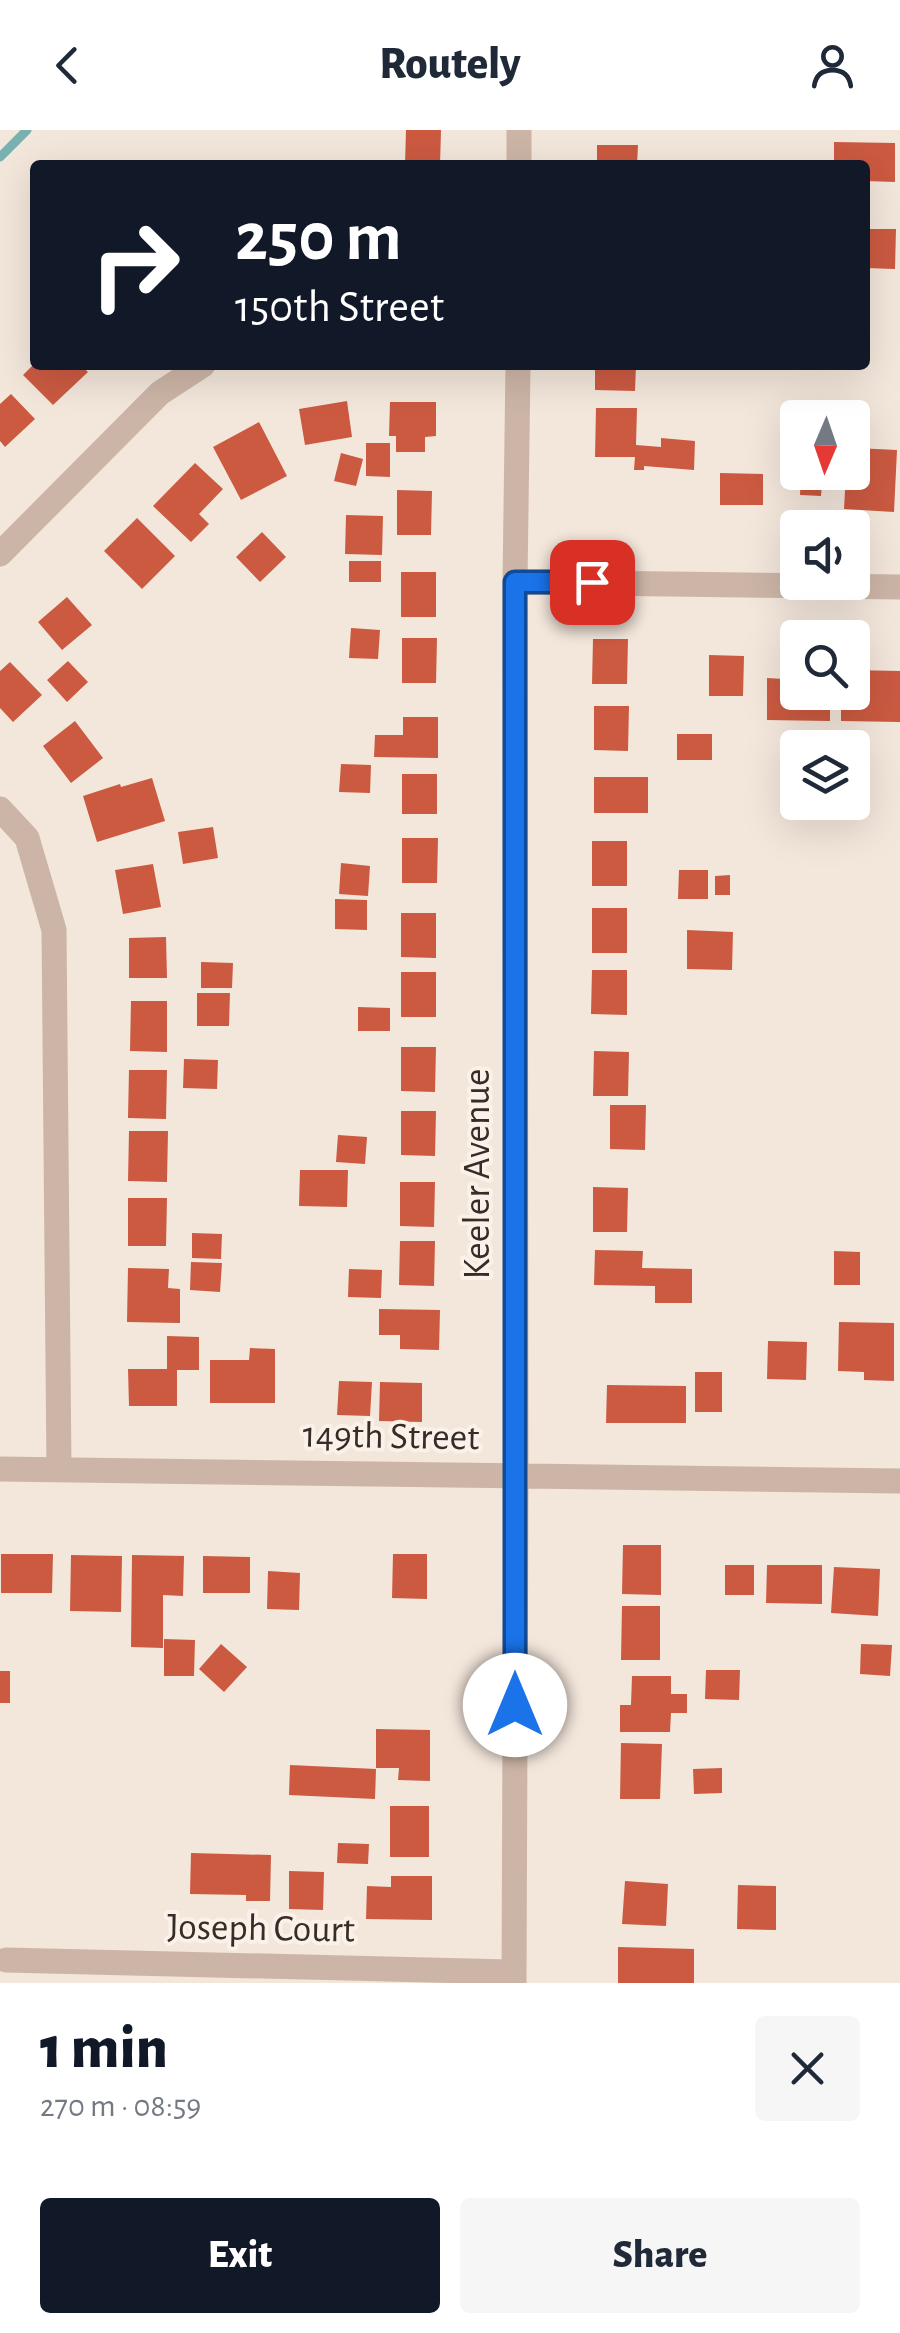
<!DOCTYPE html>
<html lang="en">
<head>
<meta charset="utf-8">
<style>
  :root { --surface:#fff; --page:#f6f6f7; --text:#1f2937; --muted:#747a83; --accent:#111827 }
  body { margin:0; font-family:"Alegreya Sans",sans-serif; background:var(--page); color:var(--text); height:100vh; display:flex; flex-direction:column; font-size:38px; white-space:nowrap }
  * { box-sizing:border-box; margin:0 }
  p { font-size:32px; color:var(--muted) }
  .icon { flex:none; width:55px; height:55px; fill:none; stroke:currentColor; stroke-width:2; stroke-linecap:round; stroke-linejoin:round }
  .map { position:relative; height:1853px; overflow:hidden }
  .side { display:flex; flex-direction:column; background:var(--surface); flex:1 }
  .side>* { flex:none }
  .top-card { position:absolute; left:30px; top:30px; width:840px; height:210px; border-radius:10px; box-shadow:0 10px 40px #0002; background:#111827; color:#fff; overflow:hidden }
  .needle { width:65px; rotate:182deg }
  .fabs { position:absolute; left:780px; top:270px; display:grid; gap:20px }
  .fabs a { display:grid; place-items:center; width:90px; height:90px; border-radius:10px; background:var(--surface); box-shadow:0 10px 40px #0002; font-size:50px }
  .pin { position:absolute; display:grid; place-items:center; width:85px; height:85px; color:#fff; margin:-42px; border-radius:20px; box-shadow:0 5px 15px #0006 }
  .me { position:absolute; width:110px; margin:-55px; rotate:0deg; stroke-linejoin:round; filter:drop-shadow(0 0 8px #0008) }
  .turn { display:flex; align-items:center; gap:35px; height:210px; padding:0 40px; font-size:45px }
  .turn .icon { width:130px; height:130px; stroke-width:2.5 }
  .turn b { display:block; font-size:70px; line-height:85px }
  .round { display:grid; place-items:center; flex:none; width:105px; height:105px; border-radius:10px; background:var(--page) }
  .summary { display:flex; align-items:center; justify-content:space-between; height:170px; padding:0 40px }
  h1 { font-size:60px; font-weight:800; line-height:75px; color:var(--accent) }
  .action { display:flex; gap:20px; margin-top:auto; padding:20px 40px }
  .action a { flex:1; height:115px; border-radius:10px; background:var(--accent); color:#fff; font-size:40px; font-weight:800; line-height:115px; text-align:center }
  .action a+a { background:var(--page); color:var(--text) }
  header { display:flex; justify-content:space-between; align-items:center; height:130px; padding:0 40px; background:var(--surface); font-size:45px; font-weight:800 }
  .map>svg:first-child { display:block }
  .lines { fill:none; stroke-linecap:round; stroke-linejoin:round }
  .stream { stroke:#79b1b0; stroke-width:9 }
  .building { fill:#cb5a41 }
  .minor { stroke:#ccb5a6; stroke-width:25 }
  .route-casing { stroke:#114b97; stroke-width:25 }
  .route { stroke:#1a73e8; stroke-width:18 }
  .labels { text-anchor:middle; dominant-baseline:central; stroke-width:8; stroke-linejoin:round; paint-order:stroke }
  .street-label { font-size:38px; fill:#372c28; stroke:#faf1e8 }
</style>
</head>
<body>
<header><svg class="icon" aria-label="back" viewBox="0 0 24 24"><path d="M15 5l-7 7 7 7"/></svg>Routely<svg class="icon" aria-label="person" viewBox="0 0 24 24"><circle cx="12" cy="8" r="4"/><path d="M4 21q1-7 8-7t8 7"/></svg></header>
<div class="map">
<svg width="900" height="1853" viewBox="0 0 900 1853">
  <rect width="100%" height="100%" fill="#f3e6db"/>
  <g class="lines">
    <path class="stream" d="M0 27 27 0"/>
  </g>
  <path class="building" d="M406 0H441L440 35H405Z
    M834 12 895 13V52L865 51V35H834Z
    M597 15H638L637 35H597Z
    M865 99H896L895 139 865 138Z
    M33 235H81L88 242 53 275 23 245Z
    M595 235H636L635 261 595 260Z
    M11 264 35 289 5 317 0 311V274Z
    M347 271 352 307 305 315 299 279Z
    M390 272H436V306L425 307V322H396V306H389Z
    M596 278H637L636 315 661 317V308L695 311 694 340 644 336V340H634L635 327H595Z
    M259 292 287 346 241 370 213 317Z
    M366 313H390V347L366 346Z
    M856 318 897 320 894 382 844 379 846 342H852Z
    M341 323 363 329 356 356 334 351Z
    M195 333 223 359 199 384 209 394 191 412 153 376Z
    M801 342H823L821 366 800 365Z
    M720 343 763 344V375H720Z
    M397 360 432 361 431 405H397Z
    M346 385 383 386 382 425 345 424Z
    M137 388 175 426 142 459 104 421Z
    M262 402 286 427 260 452 236 427Z
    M349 431H381V452H349Z
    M401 442H436V487H401Z
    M67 467 92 495 62 520 38 492Z
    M351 498 380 500 378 529 349 528Z
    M402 508H437L436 553H402Z
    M593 509H628L627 554H592Z
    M709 525 744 526 743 566H709Z
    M68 531 88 552 67 572 47 550Z
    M10 532 42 565 13 592 0 578V541Z
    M785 540H798V562H830V591L767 590V548L784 549Z
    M852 540 900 541V592L841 591V562H852Z
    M594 576H629L628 621 594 620Z
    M403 587H438V628L374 627 375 605H403Z
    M75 591 103 628 71 653 43 616Z
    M677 604H712V630H677Z
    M341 634 371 635 370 663 339 662Z
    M402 644H437V684H402Z
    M594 647H648V683H594Z
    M152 648 165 691 97 712 83 666 120 654 121 657Z
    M213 697 218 728 183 734 178 702Z
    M402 708H438L437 753H402Z
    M592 711H627V756H592Z
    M341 733 370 736 368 766 339 764Z
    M153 734 161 777 123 784 115 740Z
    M679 740H708V769H678Z
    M730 745V765H715V746Z
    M335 769 367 770V800L335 799Z
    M592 778H627V823H592Z
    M401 783H436V828L401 827Z
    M687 800 733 802 732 840 687 839Z
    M166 807 167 848H129V808Z
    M201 832 233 833 232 858H201Z
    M592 840H627V885L591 884Z
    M401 842H436V887H401Z
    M197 863H230L229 896H197Z
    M131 871H167V922L130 921Z
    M358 877 390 878V901H358Z
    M401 917H436L435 962 401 961Z
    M594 921 629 922 628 966H593Z
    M184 929 218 930 217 959 183 958Z
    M129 940H167L166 989 128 988Z
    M610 975H646L645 1020 610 1019Z
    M401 981H436L435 1026 401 1025Z
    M129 1001H168L167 1052 128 1051Z
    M338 1005 367 1007 365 1034 336 1032Z
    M300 1040H348L347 1077 299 1076Z
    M400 1052H435L434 1097 400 1096Z
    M593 1057 628 1058 627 1102H593Z
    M128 1068H167L166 1116H128Z
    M192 1103 222 1104 221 1129 192 1128Z
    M400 1111H435L434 1156 399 1155Z
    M595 1120 643 1121 642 1138 692 1139V1173H655V1156L594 1155Z
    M834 1121 860 1122V1155H834Z
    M191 1132 222 1133 220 1162 190 1160Z
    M128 1138 169 1139 168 1158 180 1159V1193L127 1192Z
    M349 1139 382 1140 381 1168 348 1167Z
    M379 1179 440 1180 439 1220 400 1219V1205H379Z
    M839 1192 894 1193V1251L864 1250V1242L838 1241Z
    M167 1206 199 1207V1240H177V1276H129L128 1239H167Z
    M768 1211 807 1212 806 1250 767 1249Z
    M250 1218 275 1219V1273H210V1230H249Z
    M695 1242H722V1282H695Z
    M339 1251 372 1252 370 1286 337 1285Z
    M380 1252 422 1253V1292L379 1291Z
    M607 1255 686 1256V1293H606Z
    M623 1415H661V1465L622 1464Z
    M1 1424H53L52 1463H1Z
    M393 1424H427V1469L392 1468Z
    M71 1425 122 1426 121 1482 70 1481Z
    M132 1425 184 1426 183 1466 163 1465V1518L131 1517Z
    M203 1426 250 1427V1463H203Z
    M725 1435H754V1465H725Z
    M767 1435H822V1474L766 1473Z
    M834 1437 880 1439 878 1486 831 1483Z
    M268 1441 300 1443 299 1480 267 1479Z
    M622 1476H660V1530H621Z
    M164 1509 195 1510 194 1546H164Z
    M221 1514 247 1537 224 1562 199 1539Z
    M861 1514 892 1515 890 1546 860 1544Z
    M706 1540H740L739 1570 705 1569Z
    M0 1541H10V1573H0Z
    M632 1546H671V1564H687V1583H671L670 1602H620V1575H631Z
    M376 1599 430 1600V1651L398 1650 399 1638H376Z
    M621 1613 662 1614 660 1669H620Z
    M290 1635 376 1639 375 1669 289 1665Z
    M722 1638V1663L694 1664 693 1639Z
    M390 1676H429V1727H390Z
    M338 1713 369 1714 368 1734 337 1733Z
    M191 1723 271 1725 270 1771H246V1765L190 1764Z
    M289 1741 324 1742 323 1780 289 1779Z
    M391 1746H432V1790L366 1789 367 1756 391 1757Z
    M625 1751 668 1754 666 1796 622 1794Z
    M738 1755 776 1756V1800L737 1799Z
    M618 1817 694 1819V1853H618Z"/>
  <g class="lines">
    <path class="minor" d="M519 35V0
      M0 424 160 263 203 235
      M515 452 900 457
      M0 679 27 708 54 800 59 1340
      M0 1339 900 1351
      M6 1830 514 1842
      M514 1853 516 1346 515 452 518 235"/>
  </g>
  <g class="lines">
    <defs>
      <path id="route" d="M515 1575V452H592"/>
    </defs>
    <use href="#route" class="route-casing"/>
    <use href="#route" class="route"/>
  </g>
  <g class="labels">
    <g class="street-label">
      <text transform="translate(478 1044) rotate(-90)">Keeler Avenue</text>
      <text transform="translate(391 1307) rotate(1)">149th Street</text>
      <text transform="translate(261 1799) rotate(1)">Joseph Court</text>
    </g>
  </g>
</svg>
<div class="fabs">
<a><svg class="needle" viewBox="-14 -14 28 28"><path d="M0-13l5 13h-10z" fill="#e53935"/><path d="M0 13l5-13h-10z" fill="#747a83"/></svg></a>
<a><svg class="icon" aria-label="sound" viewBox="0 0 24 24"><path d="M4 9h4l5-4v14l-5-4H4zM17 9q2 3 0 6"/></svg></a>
<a><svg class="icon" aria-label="search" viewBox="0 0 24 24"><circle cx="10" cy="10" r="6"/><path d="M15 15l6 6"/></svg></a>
<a><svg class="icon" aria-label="layers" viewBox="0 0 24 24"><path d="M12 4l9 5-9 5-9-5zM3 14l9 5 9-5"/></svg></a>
</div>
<div class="pin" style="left:592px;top:452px;background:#d93025"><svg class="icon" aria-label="arrive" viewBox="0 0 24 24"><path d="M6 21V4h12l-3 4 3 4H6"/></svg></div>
<svg class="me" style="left:515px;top:1575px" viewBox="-20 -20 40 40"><circle r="19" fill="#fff"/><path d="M0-13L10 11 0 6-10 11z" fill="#1a73e8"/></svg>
<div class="top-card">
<div class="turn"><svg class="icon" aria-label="right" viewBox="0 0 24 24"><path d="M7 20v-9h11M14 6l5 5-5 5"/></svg><div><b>250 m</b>150th Street</div></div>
</div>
</div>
<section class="side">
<div class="summary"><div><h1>1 min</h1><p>270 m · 08:59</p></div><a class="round"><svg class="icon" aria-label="close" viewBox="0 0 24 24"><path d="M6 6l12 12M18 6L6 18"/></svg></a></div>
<div class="action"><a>Exit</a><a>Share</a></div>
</section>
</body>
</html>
